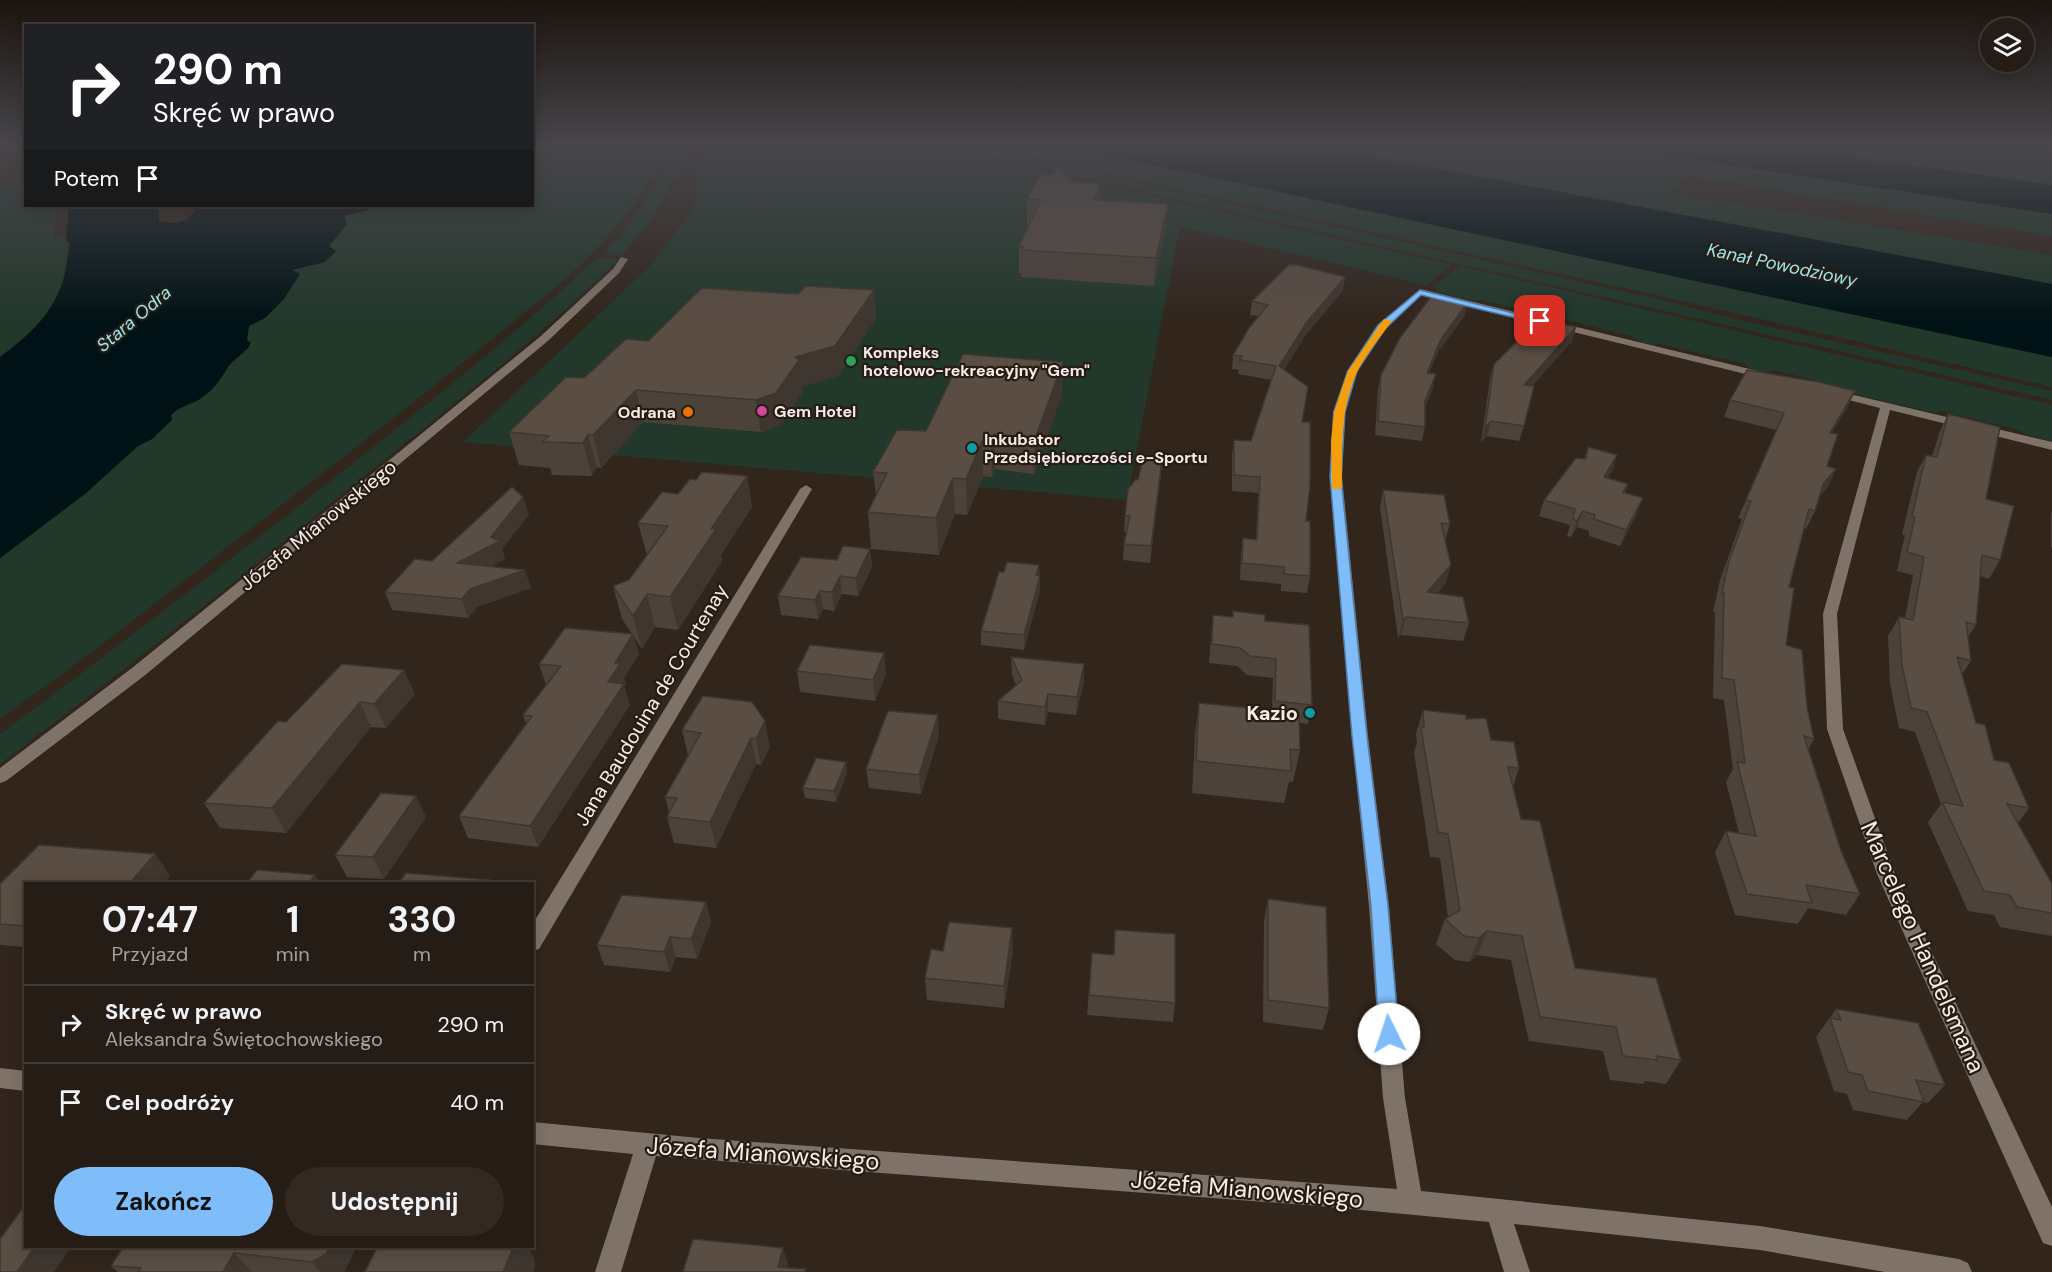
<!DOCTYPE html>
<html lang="pl">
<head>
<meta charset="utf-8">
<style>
  :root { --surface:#251c15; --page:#312922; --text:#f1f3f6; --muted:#a3a1a0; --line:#423a34; --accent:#7fbdfa }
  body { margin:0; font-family:"DM Sans",sans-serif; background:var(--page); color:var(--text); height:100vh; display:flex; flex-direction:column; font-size:22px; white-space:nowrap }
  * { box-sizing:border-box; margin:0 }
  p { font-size:20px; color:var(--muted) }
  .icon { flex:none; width:33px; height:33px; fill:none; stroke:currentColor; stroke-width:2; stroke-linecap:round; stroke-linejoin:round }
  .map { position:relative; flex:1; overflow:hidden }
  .sheet { position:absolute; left:24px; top:882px; width:510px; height:366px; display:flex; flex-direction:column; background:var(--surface); border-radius:0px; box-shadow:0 3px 15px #0003,0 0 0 2px var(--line) }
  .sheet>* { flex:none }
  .guide { position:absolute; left:24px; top:24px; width:510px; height:183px; border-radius:0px; box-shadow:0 3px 15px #0003,0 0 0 2px var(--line); background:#202124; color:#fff; overflow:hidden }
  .tools { position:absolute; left:1980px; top:18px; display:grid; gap:12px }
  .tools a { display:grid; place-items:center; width:54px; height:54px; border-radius:50%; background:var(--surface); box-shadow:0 3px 15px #0003,0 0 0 2px var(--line); font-size:30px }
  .pin { position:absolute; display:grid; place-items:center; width:51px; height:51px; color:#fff; margin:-26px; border-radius:12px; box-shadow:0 3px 9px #0006 }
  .me { position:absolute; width:66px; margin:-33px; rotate:356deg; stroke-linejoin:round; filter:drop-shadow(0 0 4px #0008) }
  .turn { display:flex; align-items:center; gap:21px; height:126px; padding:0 30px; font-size:27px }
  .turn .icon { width:78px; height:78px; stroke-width:2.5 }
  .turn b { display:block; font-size:42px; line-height:51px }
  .then { display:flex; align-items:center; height:57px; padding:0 30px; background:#0003; gap:12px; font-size:22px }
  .eta { display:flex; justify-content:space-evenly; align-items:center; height:102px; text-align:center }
  .eta b { font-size:36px; font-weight:700; line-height:42px }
  .cta { display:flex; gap:12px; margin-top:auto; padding:12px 30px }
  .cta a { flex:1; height:69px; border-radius:36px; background:var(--accent); color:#111; font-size:24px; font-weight:700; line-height:69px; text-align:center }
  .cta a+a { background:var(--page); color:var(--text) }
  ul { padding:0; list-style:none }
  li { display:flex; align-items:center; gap:18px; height:78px; padding:0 30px; border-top:2px solid var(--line) }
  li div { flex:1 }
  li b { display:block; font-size:22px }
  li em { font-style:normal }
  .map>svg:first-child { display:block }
  .green { fill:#21382b }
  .water { fill:#001215 }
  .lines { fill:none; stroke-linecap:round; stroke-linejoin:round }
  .minor { fill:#7f7369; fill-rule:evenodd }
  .wall { fill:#4d423a }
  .shaded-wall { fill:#3f362f }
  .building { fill:#5a4d43; stroke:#3f362f; stroke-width:1.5 }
  .route { fill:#7fbdfa; stroke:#537ba2; stroke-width:1.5 }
  .slow { fill:#f59e0b }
  .leisure-dot { fill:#2e9e5b; stroke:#271c13; stroke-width:2 }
  .hotel-dot { fill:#d1479c; stroke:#271c13; stroke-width:2 }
  .food-dot { fill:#e8710a; stroke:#271c13; stroke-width:2 }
  .culture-dot { fill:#0f9aa8; stroke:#271c13; stroke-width:2 }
  .labels { text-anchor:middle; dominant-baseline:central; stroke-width:4.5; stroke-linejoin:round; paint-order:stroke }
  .far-poi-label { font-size:16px; font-weight:bold; fill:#f5ede7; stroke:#271c13; text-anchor:start }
  .far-water-label { font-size:18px; font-style:italic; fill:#98e6ef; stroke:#271c13 }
  .street-label { font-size:20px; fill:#f5ede7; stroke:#271c13 }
  .poi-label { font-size:20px; font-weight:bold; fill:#f5ede7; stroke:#271c13; text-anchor:end }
  .near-street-label { font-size:24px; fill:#f5ede7; stroke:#271c13 }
</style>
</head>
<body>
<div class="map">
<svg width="2052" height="1272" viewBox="0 0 2052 1272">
  <rect width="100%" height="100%" fill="#31251c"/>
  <path class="green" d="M533 144H667C633 233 549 293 477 351 421 397 364 441 306 486 205 564 105 645 0 719V558L85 494 138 446 152 439 177 409 199 400 228 367 249 347 247 341 249 326 265 318 284 299 299 274 291 271 325 262 336 251 329 247 344 216 369 210 372 206H532Z
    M676 144H687C672 192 654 217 622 255H602C633 221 659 187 676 144Z
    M710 144H924L1452 265 1426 285 1180 227 1127 500 463 442 648 268 689 215 697 197V181Z
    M937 144H963L1657 299 1727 317 2052 391V400Z
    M975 144H1054L2052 357V387L1656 295Z
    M1306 144H1591L2052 214V236L1684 175 1670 193 2052 255V284Z
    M1758 144H1923L2052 161V185Z
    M25 171 26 206H58L54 237 67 236C71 245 67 253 66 263 60 308 34 331 0 357V189Z
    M597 258 619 259C539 338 450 407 363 477 244 575 123 672 0 764V734C125 641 249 546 371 449 448 387 525 326 597 258Z
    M1460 266 2052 405V441L2024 434 2019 430 1941 411 1935 413 1846 392 1842 387 1773 370C1766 374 1749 370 1745 364L1660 344 1653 345 1635 340 1632 336 1481 300 1474 301 1435 292 1438 288 1433 287Z"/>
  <path class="water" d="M1054 144H1306L2052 284V357Z
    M1590 144H1758L2052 185V214Z
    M69 206H158L159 221 175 223 187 220 199 206H372L369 210 344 216 347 224 329 246 336 251 325 262 292 270 300 274 284 299 265 318 249 326 247 340 251 343C247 353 234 357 228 367 221 379 213 391 200 399 190 405 180 406 171 415L172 420 152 439 138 446 85 494 0 558V357C27 337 51 316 62 284 67 271 67 256 70 243L66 241Z"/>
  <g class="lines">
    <path class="minor" d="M621 257 628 259 619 273 549 340 144 676 6 781 0 783V768L132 668 398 453 541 336 613 269Z
      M1420 289 1766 373 1771 376 1766 379 1422 295 1385 329 1357 371 1345 412 1342 477 1368 736 1389 906 1405 1098 1421 1191 1760 1226 1959 1259 1968 1263 1972 1272H1885L1760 1250 1514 1224 1530 1272H1504L1489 1222 1319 1206 656 1156 621 1272H595L633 1154 532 1144V1122L699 1138 1397 1189 1383 1098 1369 906 1352 736 1330 477 1333 412 1347 371 1378 325Z
      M1833 390 2052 442V450L1890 410 1837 614 1843 729 1895 874 2052 1207V1246L2043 1243 1877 874 1827 729 1823 614 1880 408 1829 395V391Z
      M806 485 812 489 539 949 532 951V925L800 489Z
      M0 1068 26 1071V1091L0 1088Z"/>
  </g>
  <path class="wall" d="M1993 144H2052V152Z
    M1070 182 1099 200 1168 204 1166 229 1154 286 1021 277V273H1019V246L1029 225H1027V199Z
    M1345 277 1343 290 1305 336 1284 370 1302 422 1306 521 1310 576 1307 593 1281 591V584L1240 580 1241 555 1243 538 1256 540 1258 493 1232 491V455L1234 440 1251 441 1271 380 1238 374 1239 370 1232 369 1233 355 1258 316 1250 315 1252 301Z
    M874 290 876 318 838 376 803 386V391L781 425 761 432 643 422 601 468 597 467 592 476 552 475 550 468 519 465 509 432 584 378 648 341 798 294Z
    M1465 315 1438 352 1429 373 1433 388 1425 407V427L1422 441 1375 435 1378 389 1381 375Z
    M1576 327 1572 341 1532 386 1524 426 1519 441 1487 436 1481 443 1490 379 1494 364Z
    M1855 391 1847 408 1832 433 1827 466 1828 487 1820 496 1815 511 1806 529H1804L1789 587 1786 645 1807 707 1814 739 1808 750 1841 851 1860 894 1846 915 1808 908 1798 924 1735 915 1715 852 1726 831 1739 833 1726 782 1733 769 1724 700 1713 698 1715 612H1713L1720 580 1742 519 1738 518 1777 430 1724 417 1730 400Z
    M1062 394 1034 474 995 469 992 477 983 476 967 515 955 514 939 555 871 549 868 512 876 495 873 472 926 431Z
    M1948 414 1986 499 2000 560 1989 579 1980 576 1976 625 1968 637 1971 661 1962 674 1976 723 1994 760 2029 808 2018 823 2052 884V936L2000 927 1994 915 1968 911 1928 822 1941 804 1915 732 1899 728 1890 684 1888 636 1899 617 1905 618 1913 575 1897 571 1905 535 1902 534 1917 472 1926 455 1932 456 1940 431Z
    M1588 447 1617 455 1612 471 1607 478 1628 484 1625 493 1637 514 1620 546 1589 536V531L1577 527 1571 537 1567 536 1570 525 1539 516 1544 500 1584 459Z
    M1162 461 1150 563 1123 560 1124 544 1127 532H1124L1125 516 1138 480Z
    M747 476 752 507 721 555 722 561 678 630 655 627 642 649 634 637 639 654 624 678 626 684 624 687 630 705 538 847 468 838 459 816 526 724 523 715 546 685 539 664 632 634 622 619 613 586 629 580 647 555 638 523 678 494 696 480Z
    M1383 490 1450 524 1445 541 1446 583 1437 594 1469 623 1463 641 1401 635 1398 638 1380 507Z
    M2052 511V548L2051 547V513Z
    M529 514 502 549 505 559 490 567 531 588 477 607 468 618 392 610 385 592 432 561Z
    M870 549 872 567 858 596 842 594 834 611 823 609 818 619 781 615 778 596 837 560Z
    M1039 565 1040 590 1024 650 981 645V631L1004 572Z
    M1213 615 1265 621 1312 705 1308 724 1299 723 1300 750 1293 782H1289L1284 803 1192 793 1195 735 1199 703 1272 711 1273 678 1247 675 1237 666 1209 663Z
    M1011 657 1084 682 1076 715 1048 712 1045 725 998 719V701L1016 685 1012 675Z
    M342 664 415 694 386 728 371 727 286 833 220 828 204 803 286 722Z
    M797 671 886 674 875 701 800 692Z
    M703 696 770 747 761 765 756 764 716 848 674 843 667 817 669 812 665 797 688 755 682 730Z
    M1423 710 1466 719 1491 740 1519 768 1513 787 1521 819 1575 968 1681 1060 1666 1084 1645 1081 1643 1084 1610 1080 1603 1051 1529 1041 1511 960 1477 955 1469 962 1455 960 1436 944 1445 919 1448 917 1440 858 1430 857 1414 752 1417 743 1416 734Z
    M939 735 921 794 869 788 866 769Z
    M846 762 847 773 836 802 805 798 803 788Z
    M426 817 384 879 347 877 335 855Z
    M155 854 170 876 26 884V947L0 945V884Z
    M1268 899 1329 1008 1323 1030 1263 1022 1264 921Z
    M706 902 711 922 697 959 676 957 670 972 604 965 597 945Z
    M1013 950 1004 1008 927 1000 925 978 943 951Z
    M1092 953 1175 1003 1173 1022 1087 1015Z
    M1836 1009 1945 1085 1928 1103 1923 1102 1907 1120 1853 1110 1847 1094 1834 1091 1816 1037Z
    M124 1246H357L344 1272H118L111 1266Z"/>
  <path class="shaded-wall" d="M1100 184 1099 208 1094 200Z
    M1168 204 1166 229 1154 286 1156 258Z
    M1345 277 1343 290 1305 336 1277 381 1279 366 1307 322Z
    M874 290 876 318 838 376 803 386V391L781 425 761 432 756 400 795 357Z
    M1468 302 1465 315 1438 352 1424 386 1427 373 1441 339Z
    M1576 327 1572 341 1520 399 1524 385Z
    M1063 362 1062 394 1034 474 1035 439Z
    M1436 374 1433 388 1422 415 1425 401Z
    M636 390 643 422 601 468 593 435Z
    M1855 391 1847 408 1822 450 1830 433Z
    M1491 421 1487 436 1481 443 1485 428Z
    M588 434 597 467 592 476 583 443Z
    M994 434 995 469 992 477 991 442Z
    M982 441 983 476 967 515 966 479Z
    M1617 455 1612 471 1598 493 1604 477Z
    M1162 461 1161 477 1150 563 1151 546Z
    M1836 469 1828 487 1814 502 1823 484Z
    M747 476 752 507 721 555 722 561 678 630 670 597 711 529Z
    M953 478 955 514 939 555 936 518Z
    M523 497 529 514 502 549 505 559 464 581 457 563 491 537Z
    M1643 498 1637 514 1620 546 1626 530Z
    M1583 511 1577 527 1571 537 1577 521Z
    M870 549 872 567 858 596 856 578Z
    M1039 565 1040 590 1024 650V635Z
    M1451 565 1446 583 1423 610 1427 592Z
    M525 570 531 588 477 607 468 618 462 599 470 589Z
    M840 576 842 594 834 611 832 592Z
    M820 591 823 609 818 619 815 600Z
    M647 594 655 627 642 649 633 616Z
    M1406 617 1401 635 1398 638 1403 620Z
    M633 634 639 654 624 678 626 684 624 687 630 705 538 847 530 826 608 682 615 663Z
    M884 653 886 674 875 701 873 680Z
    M1084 664V682L1076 715 1077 697Z
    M404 670 415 694 386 728 374 704Z
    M1048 694V712L1045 725V707Z
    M360 702 371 727 286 833 272 808Z
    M938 715 939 735 921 794 919 775Z
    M765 721 770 747 761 765 756 739Z
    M751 738 756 764 716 848 710 822Z
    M846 762 847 773 836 802 834 791Z
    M416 796 426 817 384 879 373 857Z
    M155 854 170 876 164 884H129Z
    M315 875 320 884H308Z
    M706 902 711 922 697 959 691 939Z
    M1012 928 1013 950 1004 1008V986Z
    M1487 931 1477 955 1469 962 1479 938Z
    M670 937 676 957 670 972 664 952Z
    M35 1246H72L54 1272H17Z
    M330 1246H357L344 1272H320L312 1262Z
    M514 1246H528L535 1260V1268L533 1272H503Z
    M783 1248 789 1268 778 1267Z
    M234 1253 252 1272H223Z"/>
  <path class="building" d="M1057 166 1070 182 1100 184 1094 200 1168 204 1156 258 1021 250 1023 246H1019L1041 200 1027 199 1040 175 1053 174Z
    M1289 265H1296L1345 277 1307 322 1279 366 1308 387 1302 422H1310V486L1306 521H1310V576L1284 574V567L1242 563 1243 538 1257 540 1260 477 1234 475V440L1251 441 1276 366 1240 360 1242 356 1233 355 1249 328 1268 305 1252 301Z
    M806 286 874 290 835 346 795 357 799 360 776 393 756 400 636 390 593 435 588 434 583 443 542 442 549 436 509 432 566 377 584 378 626 339 648 341 702 288 798 294Z
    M1433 294 1468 302 1441 339 1427 373 1436 374 1425 401V427L1378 421 1381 375 1400 338Z
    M1540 319 1576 327 1524 385 1534 386 1524 426 1491 421 1485 428 1494 364Z
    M963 354 1063 362 1035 439 994 434 991 442 982 441 966 479 953 478 936 518 868 512 887 473 873 472 897 430 926 431Z
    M1747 370 1819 382 1855 391 1830 433 1838 434 1827 466 1836 469 1823 484 1815 511 1809 509 1789 587 1794 588 1786 645 1802 650 1807 707 1814 739 1804 736 1841 851 1860 894 1806 885 1812 903 1747 894 1726 831 1756 836 1737 762 1745 763 1734 680 1722 678 1724 593H1722L1729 561 1751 501 1746 500 1784 413 1730 400Z
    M1948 414 2000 427 1986 499 2014 506 2000 560 1982 555 1976 625 1966 622 1971 661 1957 657 1976 723 1985 725 1994 760 2009 763 2029 808 2007 804 2052 884V913L2017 907 2010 895 1984 891 1942 802 1963 806 1927 712 1911 708 1902 665 1899 617 1913 620 1924 557 1907 552 1915 517 1912 516 1926 455 1937 457Z
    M1588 447 1617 455 1604 477 1628 484 1623 492 1643 498 1626 530 1594 519 1595 515 1583 511 1577 521 1573 519 1575 509 1544 500 1576 458 1586 459Z
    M1143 458 1162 461 1151 546 1124 544 1130 516H1125L1128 489 1136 479 1138 480Z
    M702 472 747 476 711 529H716L670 597 647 594 633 616 613 586 629 580 668 526 638 523 662 492 678 494 690 479 696 480Z
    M512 487 523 497 491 537 500 541 457 563 525 570 470 589 462 599 385 592 415 559 432 561Z
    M1383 490 1444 495 1450 524 1441 523 1451 565 1427 592 1463 597 1469 623 1406 617 1403 620Z
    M843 546 870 549 856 578 840 576 832 592 820 591 815 600 778 596 801 557 837 560Z
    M1007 562 1039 565 1036 575 1040 576 1024 635 981 631 999 572H1004Z
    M1233 611 1265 615V621L1309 625 1312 705 1275 701 1276 659 1250 656 1240 648 1212 644 1213 615 1233 617Z
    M565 628 633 634 615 663 620 664 608 682 624 684 530 826 459 816 532 716 523 715 561 666 539 664Z
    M810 645 884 653 873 680 797 671Z
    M1011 657 1084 664 1077 697 1048 694 1045 707 998 701 1022 680Z
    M342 664 404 670 374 704 360 702 272 808 204 803 278 721 286 722Z
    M703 696 752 702 765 721 756 739 751 738 710 822 667 817 677 798 665 797 701 733 682 730Z
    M1199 703 1299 713 1300 750 1290 749 1291 771 1196 761Z
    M1423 710 1466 715V719L1486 718 1491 740 1514 742 1519 768 1508 767 1521 819 1540 821 1575 968 1656 978 1681 1060 1656 1056 1657 1060 1623 1056 1616 1027 1540 1017 1522 936 1487 931 1479 938 1464 936 1445 919 1460 910 1448 834 1438 832 1421 728 1424 727Z
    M888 711 938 715 919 775 866 769Z
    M816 758 846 762 834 791 803 788Z
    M381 793 416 796 373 857 335 855Z
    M39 845 155 854 129 884H26V926L0 924V884Z
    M257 870 315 875 308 884H246Z
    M406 873 490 880 488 884H398Z
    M622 895 706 902 691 939 670 937 664 952 597 945Z
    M1268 899 1326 907 1329 1008 1268 1000Z
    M949 922 1012 928 1004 986 925 978 931 949 943 951Z
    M1115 930 1175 934V1003L1089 995 1092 953 1114 955Z
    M1836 1009 1918 1023 1945 1085 1916 1080 1924 1102 1868 1091 1862 1075 1848 1072 1830 1018 1841 1020Z
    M26 1204V1246H35L17 1272H0V1239Z
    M693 1239 783 1248 778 1267 806 1269 805 1272H683Z
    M124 1246H330L326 1254 312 1262 234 1253 223 1272H138L141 1268 111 1266Z
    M378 1246 390 1247 514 1246 503 1272H365Z"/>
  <linearGradient id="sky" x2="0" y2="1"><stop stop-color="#1b140f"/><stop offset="0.45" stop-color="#48464b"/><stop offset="1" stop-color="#48464b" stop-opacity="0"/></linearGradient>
  <rect width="2052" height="322" fill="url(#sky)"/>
  <path class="route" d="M1420 290 1545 321 1540 324 1421 295 1385 329 1357 371 1345 412 1341 477 1367 736 1388 906 1399 1034 1396 1040 1389 1043 1382 1040 1379 1034 1371 906 1352 736 1330 477 1334 412 1348 371 1378 325Z"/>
  <path class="slow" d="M1384 319 1392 321C1380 337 1366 354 1357 372 1340 408 1342 448 1342 487L1341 489H1332L1331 442 1334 412 1348 371Z"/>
  <circle class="leisure-dot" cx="851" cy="361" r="6"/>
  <circle class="hotel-dot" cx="762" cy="411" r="6"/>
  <circle class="food-dot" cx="688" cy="412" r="6"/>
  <g class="culture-dot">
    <circle cx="972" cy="448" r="6"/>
    <circle cx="1310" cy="713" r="6"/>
  </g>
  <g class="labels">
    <g class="far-poi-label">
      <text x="863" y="352">Kompleks<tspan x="863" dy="18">hotelowo-rekreacyjny "Gem"</tspan></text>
      <text x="774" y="411">Gem Hotel</text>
      <text x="676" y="412" text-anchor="end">Odrana</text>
      <text x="984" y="439">Inkubator<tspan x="984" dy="18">Przedsiębiorczości e-Sportu</tspan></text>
    </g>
    <g class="far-water-label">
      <text transform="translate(1782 265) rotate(12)">Kanał Powodziowy</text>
      <text transform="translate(134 319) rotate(-40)">Stara Odra</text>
    </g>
    <g class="street-label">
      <text transform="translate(318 525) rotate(-39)">Józefa Mianowskiego</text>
      <text transform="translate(651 705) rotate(-59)">Jana Baudouina de Courtenay</text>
    </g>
    <g class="poi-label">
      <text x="1298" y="713">Kazio</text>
    </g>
    <g class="near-street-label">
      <text transform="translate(1923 947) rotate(66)">Marcelego Handelsmana</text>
      <text transform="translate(763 1153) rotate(4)">Józefa Mianowskiego</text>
      <text transform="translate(1247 1189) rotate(5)">Józefa Mianowskiego</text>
    </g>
  </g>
</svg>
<div class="tools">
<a><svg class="icon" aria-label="layers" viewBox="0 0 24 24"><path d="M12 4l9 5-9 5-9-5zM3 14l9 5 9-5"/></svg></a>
</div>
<div class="pin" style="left:1540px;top:321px;background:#d93025"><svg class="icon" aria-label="arrive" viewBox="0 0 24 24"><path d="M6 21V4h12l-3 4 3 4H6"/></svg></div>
<svg class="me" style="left:1389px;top:1034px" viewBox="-20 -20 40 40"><circle r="19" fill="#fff"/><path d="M0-13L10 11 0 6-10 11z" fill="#7fbdfa"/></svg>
<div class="guide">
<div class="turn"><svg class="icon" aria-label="right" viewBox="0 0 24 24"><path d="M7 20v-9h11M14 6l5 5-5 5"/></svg><div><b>290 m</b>Skręć w prawo</div></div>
<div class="then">Potem<svg class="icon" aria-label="arrive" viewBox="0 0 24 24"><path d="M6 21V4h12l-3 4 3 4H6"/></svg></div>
</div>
<section class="sheet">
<div class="eta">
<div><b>07:47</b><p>Przyjazd</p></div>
<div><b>1</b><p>min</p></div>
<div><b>330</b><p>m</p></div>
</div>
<ul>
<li><svg class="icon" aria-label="right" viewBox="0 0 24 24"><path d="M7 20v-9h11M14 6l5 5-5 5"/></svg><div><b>Skręć w prawo</b><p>Aleksandra Świętochowskiego</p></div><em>290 m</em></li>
<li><svg class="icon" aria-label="arrive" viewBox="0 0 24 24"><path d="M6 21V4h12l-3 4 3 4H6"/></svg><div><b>Cel podróży</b></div><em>40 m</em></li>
</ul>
<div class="cta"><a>Zakończ</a><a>Udostępnij</a></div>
</section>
</div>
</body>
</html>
